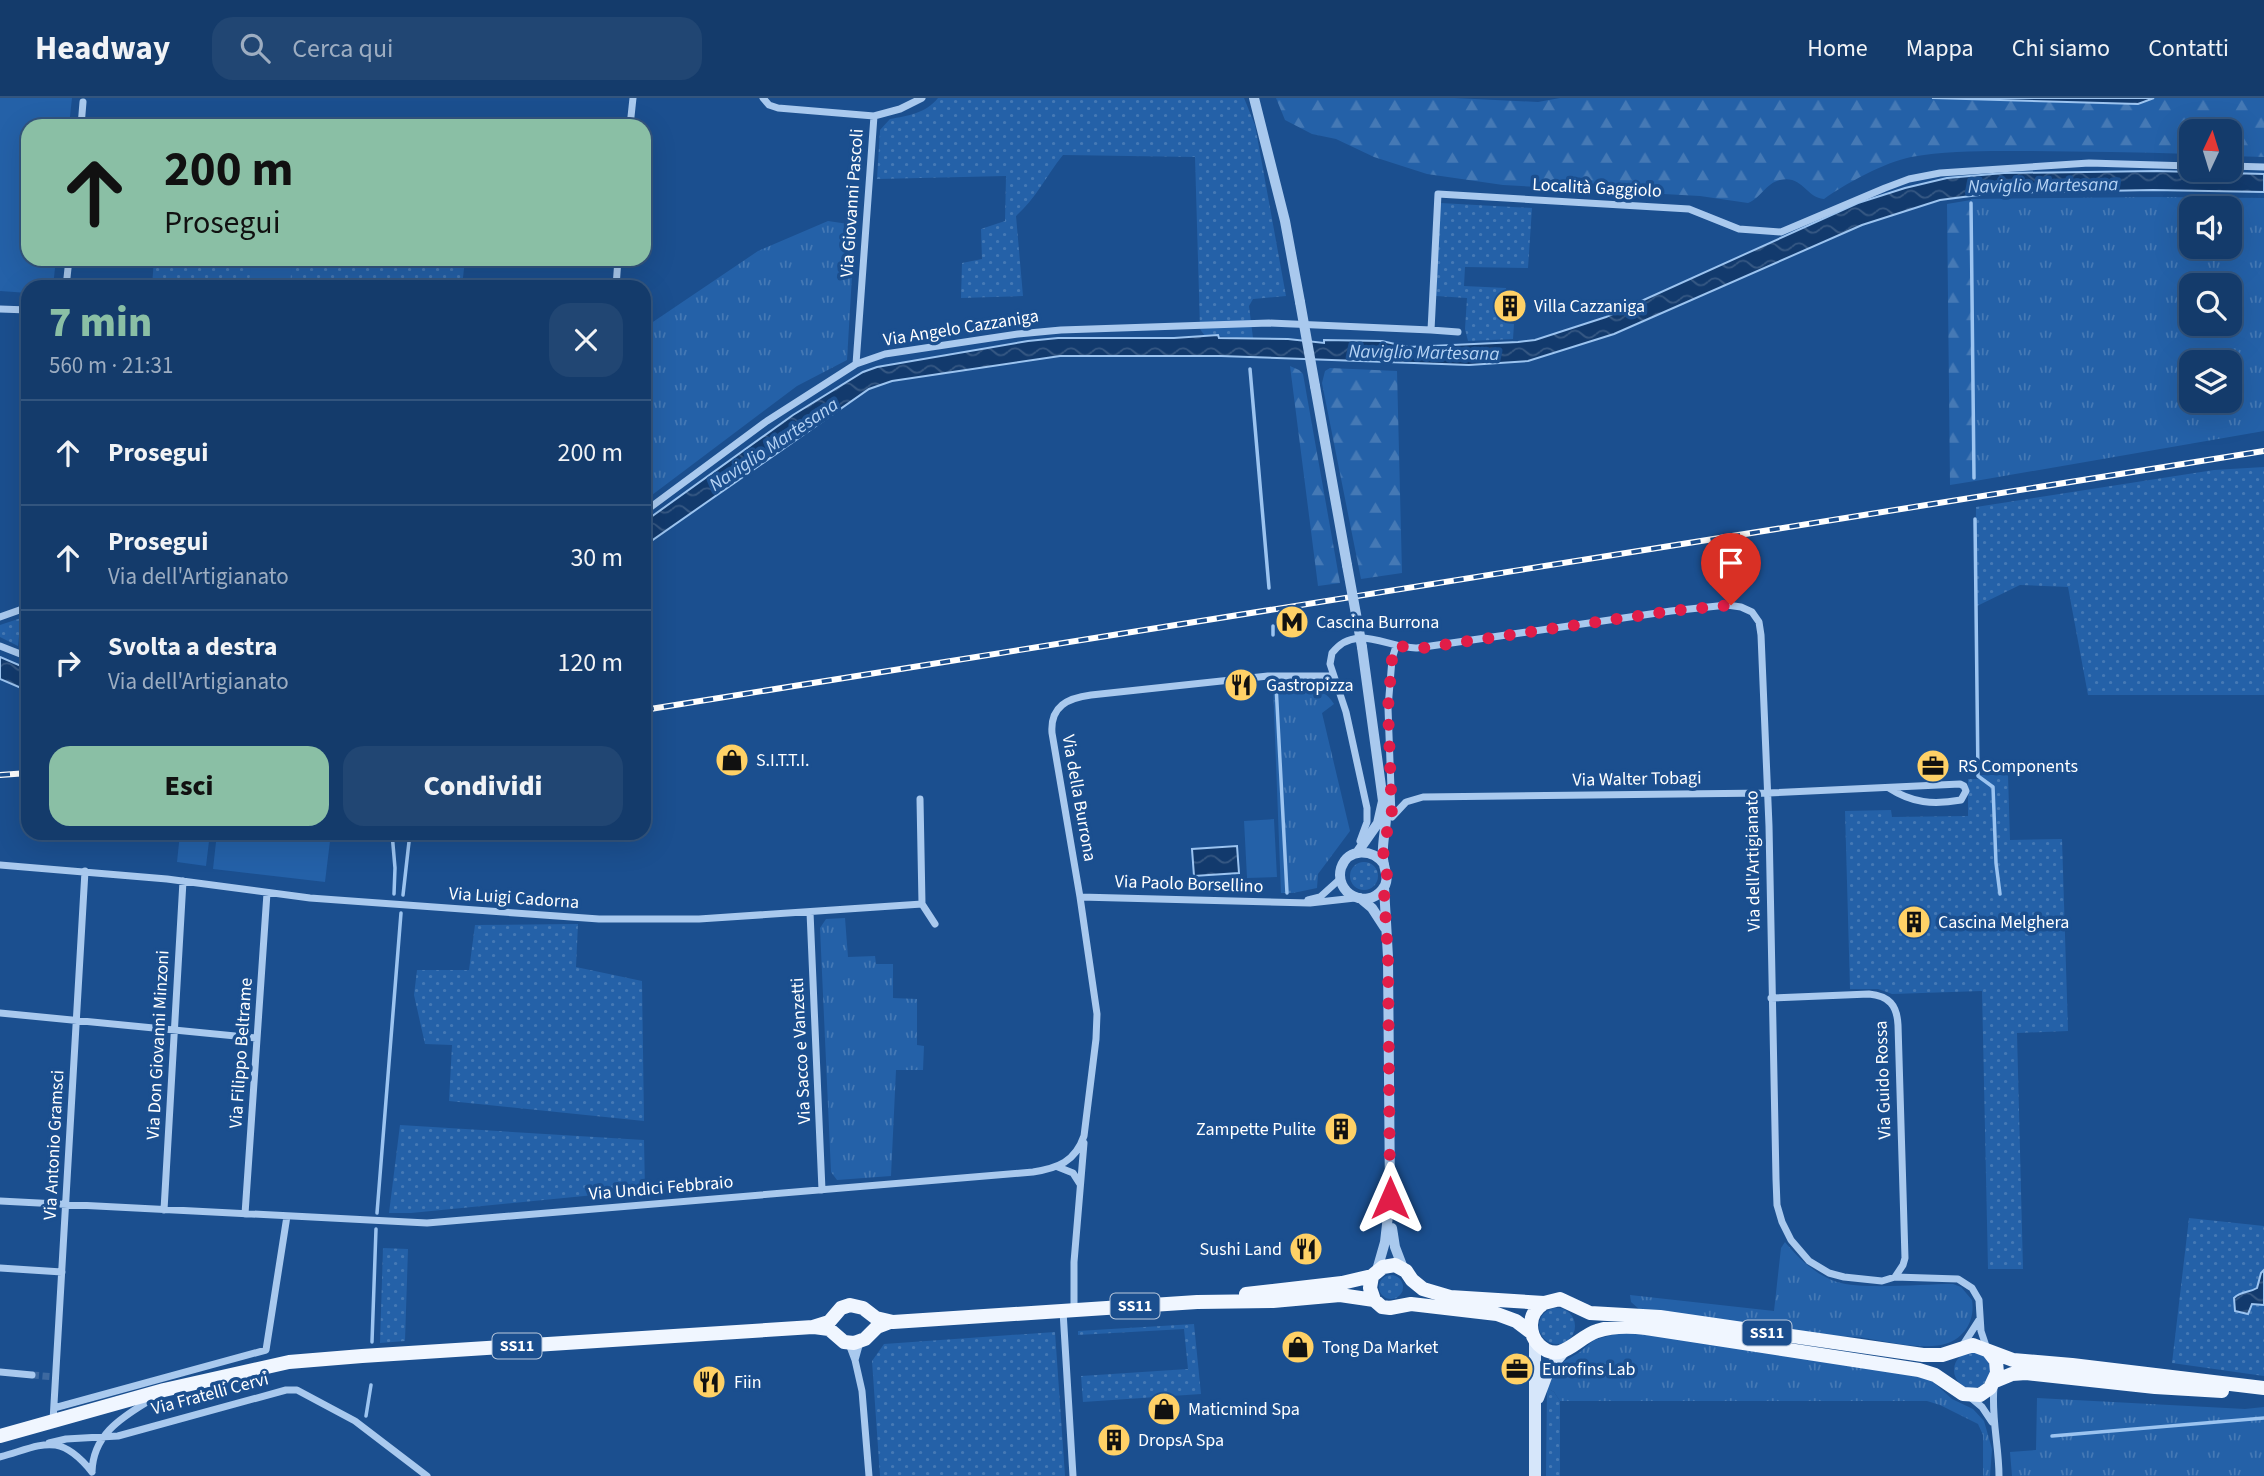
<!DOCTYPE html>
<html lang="it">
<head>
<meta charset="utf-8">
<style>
  :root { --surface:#143b6b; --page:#214673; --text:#f1f3f6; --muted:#9dadc1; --line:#33557e; --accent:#8abfa5 }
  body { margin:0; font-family:"Source Sans 3",sans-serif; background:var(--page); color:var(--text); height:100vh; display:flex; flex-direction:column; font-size:26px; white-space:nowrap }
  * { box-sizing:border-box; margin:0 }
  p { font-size:23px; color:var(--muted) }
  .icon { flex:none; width:38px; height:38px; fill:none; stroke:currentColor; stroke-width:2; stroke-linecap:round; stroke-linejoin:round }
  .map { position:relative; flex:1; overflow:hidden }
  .side { position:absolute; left:21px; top:182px; width:630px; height:560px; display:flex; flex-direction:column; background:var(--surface); border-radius:21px; box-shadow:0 7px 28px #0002,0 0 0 2px var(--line) }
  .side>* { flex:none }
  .top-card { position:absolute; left:21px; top:21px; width:630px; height:147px; border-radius:21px; box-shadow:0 7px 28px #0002,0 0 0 2px var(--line); background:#8abfa5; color:#111; overflow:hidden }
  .needle { width:46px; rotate:4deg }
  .tools { position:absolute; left:2179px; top:21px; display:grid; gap:14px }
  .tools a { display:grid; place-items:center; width:63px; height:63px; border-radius:14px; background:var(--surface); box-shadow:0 7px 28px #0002,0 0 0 2px var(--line); font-size:35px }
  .pin { position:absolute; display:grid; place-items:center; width:60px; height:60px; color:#fff; margin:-72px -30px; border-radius:50% 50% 50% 0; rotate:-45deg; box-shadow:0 0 7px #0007 }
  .pin .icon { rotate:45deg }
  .me { position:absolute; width:77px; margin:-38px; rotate:0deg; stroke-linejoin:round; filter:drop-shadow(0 0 5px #0008) }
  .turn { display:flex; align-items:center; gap:24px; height:147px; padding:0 28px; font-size:32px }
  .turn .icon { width:91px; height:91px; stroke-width:2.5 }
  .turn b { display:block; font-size:49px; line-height:60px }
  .round { display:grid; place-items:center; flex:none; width:74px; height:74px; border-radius:21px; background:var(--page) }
  .headline { display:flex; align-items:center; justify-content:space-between; height:119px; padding:0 28px }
  h1 { font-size:42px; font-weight:800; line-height:52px; color:var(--accent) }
  .primary-button { display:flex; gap:14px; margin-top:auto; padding:14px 28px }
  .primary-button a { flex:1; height:80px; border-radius:21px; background:var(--accent); color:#111; font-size:28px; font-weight:800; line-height:80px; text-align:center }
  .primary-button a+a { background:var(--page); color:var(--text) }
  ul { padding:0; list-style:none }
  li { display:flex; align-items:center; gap:21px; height:105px; padding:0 28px; border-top:2px solid var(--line) }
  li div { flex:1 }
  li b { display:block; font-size:26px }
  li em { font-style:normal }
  header { display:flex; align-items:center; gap:42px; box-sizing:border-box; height:98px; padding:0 35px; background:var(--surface); border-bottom:2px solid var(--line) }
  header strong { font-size:33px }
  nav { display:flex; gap:38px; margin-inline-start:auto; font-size:24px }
  .search { width:490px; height:63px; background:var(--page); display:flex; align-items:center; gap:18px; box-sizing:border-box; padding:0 24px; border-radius:21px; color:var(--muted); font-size:26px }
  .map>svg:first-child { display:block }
  .grass { fill:url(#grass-dots) }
  .forest { fill:url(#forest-firs) }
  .park { fill:url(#park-tufts); fill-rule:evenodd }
  .pitch { fill:#2461a8 }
  .water { fill:url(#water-waves); stroke:#9cc4f0; stroke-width:2 }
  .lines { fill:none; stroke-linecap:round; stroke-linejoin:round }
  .stream { stroke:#9cc4f0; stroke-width:3.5 }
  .minor-tunnel { stroke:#3d69a0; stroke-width:7; stroke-dasharray:7 3.5; stroke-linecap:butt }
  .minor { stroke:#a9c9ee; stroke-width:7 }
  .tertiary { stroke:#a9c9ee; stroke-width:10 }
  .secondary { stroke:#d6e6fa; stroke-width:12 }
  .primary { stroke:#f0f6ff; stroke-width:14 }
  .rail-casing { stroke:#fff; stroke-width:6 }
  .rail { stroke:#1b4f8f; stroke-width:3.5; stroke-dasharray:10; stroke-linecap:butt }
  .tertiary-bridge { stroke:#a9c9ee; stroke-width:10 }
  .route { stroke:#e11d48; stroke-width:12; stroke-dasharray:0 21.6 }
  .labels { text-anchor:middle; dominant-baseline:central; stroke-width:7; stroke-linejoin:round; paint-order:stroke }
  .shield { fill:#1b4f8f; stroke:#bbcadd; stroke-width:2 }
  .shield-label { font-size:16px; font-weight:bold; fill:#fff }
  .street-label { font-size:18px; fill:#fff; stroke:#1b4f8f }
  .poi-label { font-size:18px; fill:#fff; stroke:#1b4f8f; text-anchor:start }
  .water-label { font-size:19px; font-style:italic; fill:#b5d3f5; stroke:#1b4f8f }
</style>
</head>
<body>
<header>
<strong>Headway</strong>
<div class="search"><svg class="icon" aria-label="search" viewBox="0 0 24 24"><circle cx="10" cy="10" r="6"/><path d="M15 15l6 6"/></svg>Cerca qui</div>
<nav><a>Home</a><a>Mappa</a><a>Chi siamo</a><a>Contatti</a></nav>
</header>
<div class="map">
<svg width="2264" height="1378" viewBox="0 0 2264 1378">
  <defs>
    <pattern id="grass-dots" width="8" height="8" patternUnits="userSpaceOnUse" patternTransform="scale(1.75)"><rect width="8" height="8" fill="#2461a8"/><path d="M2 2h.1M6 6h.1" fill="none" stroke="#4579b5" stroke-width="1.8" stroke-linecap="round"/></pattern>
    <pattern id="forest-firs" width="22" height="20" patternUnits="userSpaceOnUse" patternTransform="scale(1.75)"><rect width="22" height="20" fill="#2461a8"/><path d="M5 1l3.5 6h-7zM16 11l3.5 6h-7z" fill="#4579b5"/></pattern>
    <pattern id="park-tufts" width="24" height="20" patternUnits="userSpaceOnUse" patternTransform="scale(1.75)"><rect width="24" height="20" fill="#2461a8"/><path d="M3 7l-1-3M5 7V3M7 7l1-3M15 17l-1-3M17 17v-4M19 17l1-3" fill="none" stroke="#4579b5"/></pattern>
    <pattern id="water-waves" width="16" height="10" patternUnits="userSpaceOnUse" patternTransform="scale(1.75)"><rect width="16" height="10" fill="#123a6d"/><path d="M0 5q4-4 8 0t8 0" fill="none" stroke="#365883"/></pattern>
  </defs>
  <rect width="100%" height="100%" fill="#1b4f8f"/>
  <path class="grass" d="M938 0H1244L1255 27 1286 198 1253 201 1249 208 1253 240 1205 238 1200 231 1195 59 1063 57C1046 78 1037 99 1016 118L1023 198 961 200 962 165 982 161 981 131 1005 123 1006 78 877 81 880 32 890 21C908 18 926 15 938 0Z
    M1440 105 1532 110 1528 170 1465 169 1464 188 1506 190 1505 225 1514 226 1513 241 1468 243 1465 231 1467 200 1436 198Z
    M154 161H465L462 189H152Z
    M2264 369V597H2088L2068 489 2020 487 1975 509 1976 409 2214 372Z
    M21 520 18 548 0 539V527Z
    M1980 677H2008L2010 742 2062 741 2068 933 2017 935 2023 1171H1988L1982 893 1892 896 1878 891H1850L1845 713 1891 712 1892 719 1968 718V681H1980Z
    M1350 778a14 14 0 1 1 28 0a14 14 0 1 1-28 0Z
    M578 826 576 869 642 883 644 1023 449 1003 452 947 425 946 414 897 417 872H469L475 827Z
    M400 1027 644 1042 645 1092 411 1115H389Z
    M2189 1120 2264 1128V1278L2172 1265Z
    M383 1150 408 1151 405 1243 380 1245Z
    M1379 1189a12 12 0 1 1 24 0a12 12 0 1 1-24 0Z
    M1539 1228a18 18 0 1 1 36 0a18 18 0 1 1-36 0Z
    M1194 1226 1201 1296 1083 1304 1081 1278 1188 1271 1184 1231 1078 1237V1233Z
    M1055 1234 1065 1378H880L872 1263 884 1246Z
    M1954 1272a18 18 0 1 1 36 0a18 18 0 1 1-36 0Z
    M1547 1290 1554 1294 1560 1303V1378H1546Z"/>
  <path class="forest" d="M1276 0H1454L1538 4 1560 0H1932L2138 6 2154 0H2264V59L2230 58V33H2191V56C2137 54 2083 54 2029 53 1990 53 1949 52 1911 59 1885 64 1845 86 1824 101 1806 100 1803 77 1780 82 1766 85 1761 100 1748 105L1700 98 1503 87 1427 76 1374 59 1336 41 1312 36 1285 22Z
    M1971 102 1975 383 1950 387 1947 106Z
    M1290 268 1299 272 1303 276 1340 485 1318 488Z
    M1330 270 1397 273 1402 475 1361 481 1322 285 1325 273Z"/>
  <path class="park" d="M2154 99 2264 100V333L1975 383 1971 101ZM2230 110V149H2191V110ZM2230 187V226H2191V187ZM2230 264V303H2191V264Z
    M828 123 855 127 847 262 797 288 644 403V230L758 153Z
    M1273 587C1296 588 1321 584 1334 606L1322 615 1350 733 1318 776 1317 790 1293 795H1281Z
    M845 820 848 859 875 858 876 866H893V900L917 901V947L924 948 923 972H896L891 1078 837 1082 831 1074 820 830 826 821Z
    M1785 1144C1799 1161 1816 1177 1837 1184 1862 1192 1924 1186 1953 1186L1961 1189 1972 1202C1975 1221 1966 1238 1948 1245 1924 1254 1883 1242 1857 1239 1843 1238 1829 1239 1814 1237 1756 1229 1697 1220 1639 1211L1631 1204 1630 1197 1774 1213 1781 1150Z
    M1623 1234 1773 1253 1930 1281 1952 1301 1973 1311 1984 1323 1992 1351 1990 1378H1983V1337L1978 1326 1940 1307 1927 1303H1560L1554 1294 1547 1290 1561 1265 1580 1254 1594 1242Z
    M2037 1300 2245 1311 2264 1309V1378H2012L2010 1354 2036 1352Z"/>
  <path class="pitch" d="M0 0H72L69 28H28V161H56L53 189H28V195L0 193Z
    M251 161H292L290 189H249Z
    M1274 721 1277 779 1247 780 1244 723Z
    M180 735H210L206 768 177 764Z
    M217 735H331L325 784 213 771Z"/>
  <path class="water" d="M1932 0H2154L2138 6Z
    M2157 73 2264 76V94L2153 92 1994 95 1940 102 1862 127 1614 236 1528 263 1469 267 1221 258H1060L892 283 869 291 644 448V424L793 317 863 274 877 269 1028 243 1058 240H1174L1218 237 1219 240 1288 241 1324 245V242L1382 243 1408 249 1518 244 1535 242 1606 219 1858 105 1905 90 1947 80 2004 75Z
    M0 559 28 571V593L0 581Z
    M1237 748 1239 775 1194 778 1192 751Z
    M2264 1172V1207L2252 1206 2248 1216 2235 1213 2234 1200C2241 1193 2249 1195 2257 1190L2261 1175Z"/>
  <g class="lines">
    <path class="stream" d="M1971 105 1974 380
      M1250 271 1269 490
      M1975 421 1978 678 1993 689 1996 765 2000 796
      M1273 528V537
      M1276 587 1287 795
      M392 735 395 770 394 796
      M403 797 410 735
      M377 1115 401 815
      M372 1244 376 1131
      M366 1318 371 1287
      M2052 1338 2264 1320"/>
    <path class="minor-tunnel" d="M32 1277 55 1279"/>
    <path class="minor" d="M763 0 769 7 778 10 874 18 856 266
      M874 18 900 11 922 0
      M81 28 83 4
      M630 28 633 0
      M2230 68 2264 69
      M66 189 69 161
      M616 189 618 161
      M0 211 28 212
      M1431 232 1458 234
      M644 414 767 323 856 266 885 256 1018 236 1061 232 1269 225 1431 232 1438 96 1689 111 1739 131 1781 134 1885 90 1909 81 1940 75 2089 65 2191 68
      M0 519 28 509
      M0 548 28 559
      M920 701 922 806
      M1392 718 1388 610 1392 561 1396 548
      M1392 719 1406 704 1423 699 1768 695 1960 686 1964 688 1966 693 1961 702C1933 707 1912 705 1889 690
      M1360 743 1367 724V710L1346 614 1330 566 1332 555C1356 524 1388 551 1417 550L1671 513 1727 507 1741 509 1752 514 1759 524 1761 537 1769 728 1776 1081 1777 1107 1782 1124 1791 1142 1809 1163 1829 1175 1844 1179 1882 1183 1895 1179 1958 1181 1972 1190 1979 1202 1981 1233 1987 1251
      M0 767 167 781 310 800 599 821H699L922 806
      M1080 799 1310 805 1355 800
      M1308 802 1320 799 1340 781
      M922 806 935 826
      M810 814 822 1092
      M1771 900 1869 896C1889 898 1897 907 1898 927L1905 1160 1903 1167 1895 1179
      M0 915 257 940
      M1058 1069 1073 1075 1080 1086
      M0 1103 427 1125 1033 1074C1058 1070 1075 1064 1084 1038L1096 941 1097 916 1080 799 1052 635C1050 608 1068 600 1091 597L1268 578H1333
      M164 1112 183 783
      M245 1116 267 795
      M0 1170 62 1174
      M1074 1212V1164L1084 1045
      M1063 1213 1073 1378
      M849 1246 855 1262 860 1244
      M1963 1247 1979 1222
      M855 1262 862 1293 869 1378
      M0 1274 32 1277
      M1994 1289C1991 1319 1999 1348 1999 1378
      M1970 1299 1982 1309 1992 1324
      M54 1310 266 1252 287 1118
      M53 1323 85 773
      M49 1345 66 1341 118 1338 286 1292H297L355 1323 427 1378
      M0 1359C43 1347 59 1333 92 1374
      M92 1374C93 1338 119 1321 147 1304"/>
    <path class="tertiary" d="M1254 0 1285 123 1300 204
      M1315 288 1347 467
      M1383 697C1391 720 1381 738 1383 761 1384 773 1391 781 1382 792 1366 812 1334 795 1341 770 1348 749 1373 751 1384 766
      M1357 755 1378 725 1383 703 1362 549
      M1360 800 1372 810 1385 830
      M1392 1130 1395 1149 1403 1170
      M1377 1172 1385 1144 1390 1100 1388 859 1384 789"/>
    <path class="secondary" d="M1535 1242V1378
      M1538 1300 1549 1271 1564 1253"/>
    <path class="primary" d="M1246 1196 1342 1185 1372 1178
      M1374 1202 1370 1190 1372 1178 1383 1169 1395 1167 1406 1173 1412 1182 1423 1191 1450 1199 1544 1205 1560 1201 1590 1215 1660 1219 1923 1257H1942L1973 1247 2013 1262 2072 1267 2264 1290
      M1544 1205C1536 1210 1531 1217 1531 1227 1531 1235 1534 1242 1539 1247 1561 1268 1577 1239 1597 1233 1612 1228 1630 1228 1646 1230L1919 1272 1935 1277 1963 1296 1980 1297 1990 1290 1997 1275 1996 1263 1989 1254
      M814 1229 829 1231 844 1244 854 1245 865 1241 877 1229 890 1224
      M1995 1283 2012 1276 2026 1275 2155 1289 2222 1293
      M0 1338 164 1292 289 1264 362 1258 813 1229 829 1224 841 1210 850 1207 863 1210 876 1220 893 1224 1197 1204 1273 1203 1340 1197 1374 1202 1382 1209 1390 1210 1411 1206 1497 1216 1516 1223 1532 1235"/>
    <defs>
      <path id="rail" d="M644 612 2264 353
        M0 677 28 675"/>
    </defs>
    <use href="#rail" class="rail-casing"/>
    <use href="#rail" class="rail"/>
    <path class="tertiary-bridge" d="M1300 204 1315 288
      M1347 467 1362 549"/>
  </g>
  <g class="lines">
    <path class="route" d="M1390 1100 1388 859 1384 794 1387 777 1383 758 1386 737 1392 719 1388 610 1392 561 1396 548 1422 550 1671 513 1731 507"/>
  </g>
  <defs>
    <symbol id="building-disc" viewBox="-11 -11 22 22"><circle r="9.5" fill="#ffd166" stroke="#1b4f8f"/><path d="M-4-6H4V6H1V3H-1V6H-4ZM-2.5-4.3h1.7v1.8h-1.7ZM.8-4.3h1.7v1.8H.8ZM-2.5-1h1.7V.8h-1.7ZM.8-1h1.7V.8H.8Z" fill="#111"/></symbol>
    <symbol id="metro-disc" viewBox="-11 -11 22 22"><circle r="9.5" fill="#ffd166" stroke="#1b4f8f"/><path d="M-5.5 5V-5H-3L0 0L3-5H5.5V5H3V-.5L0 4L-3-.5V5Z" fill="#111"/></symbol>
    <symbol id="restaurant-disc" viewBox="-11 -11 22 22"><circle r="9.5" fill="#ffd166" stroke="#1b4f8f"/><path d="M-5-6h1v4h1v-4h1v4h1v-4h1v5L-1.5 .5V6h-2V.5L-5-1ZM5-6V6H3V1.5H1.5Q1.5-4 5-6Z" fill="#111"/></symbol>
    <symbol id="shop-disc" viewBox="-11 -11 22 22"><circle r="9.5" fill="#ffd166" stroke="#1b4f8f"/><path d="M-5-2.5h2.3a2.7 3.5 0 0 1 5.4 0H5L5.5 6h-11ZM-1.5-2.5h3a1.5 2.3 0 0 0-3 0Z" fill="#111"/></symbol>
    <symbol id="office-disc" viewBox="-11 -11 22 22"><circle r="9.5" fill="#ffd166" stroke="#1b4f8f"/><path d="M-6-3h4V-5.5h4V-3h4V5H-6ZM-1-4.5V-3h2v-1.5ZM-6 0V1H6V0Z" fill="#111"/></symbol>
  </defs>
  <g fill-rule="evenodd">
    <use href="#building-disc" x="1491" y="189" width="38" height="38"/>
    <use href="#metro-disc" x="1273" y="505" width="38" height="38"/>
    <use href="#restaurant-disc" x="1222" y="568" width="38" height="38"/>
    <use href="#shop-disc" x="713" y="643" width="38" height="38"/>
    <use href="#office-disc" x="1914" y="649" width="38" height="38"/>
    <use href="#building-disc" x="1895" y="805" width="38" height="38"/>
    <use href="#building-disc" x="1322" y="1012" width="38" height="38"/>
    <use href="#restaurant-disc" x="1287" y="1132" width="38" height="38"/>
    <use href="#shop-disc" x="1279" y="1230" width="38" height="38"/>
    <use href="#office-disc" x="1498" y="1252" width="38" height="38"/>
    <use href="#restaurant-disc" x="690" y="1265" width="38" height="38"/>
    <use href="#shop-disc" x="1145" y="1292" width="38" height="38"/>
    <use href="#building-disc" x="1095" y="1323" width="38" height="38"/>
  </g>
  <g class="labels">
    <g class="shield">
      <rect x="1110.5" y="1195.5" width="49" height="25" rx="5"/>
      <rect x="1742.5" y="1222.5" width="49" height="25" rx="5"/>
      <rect x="492.5" y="1235.5" width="49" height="25" rx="5"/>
    </g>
    <g class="shield-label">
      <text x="1135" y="1208">SS11</text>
      <text x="1767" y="1235">SS11</text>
      <text x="517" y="1248">SS11</text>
    </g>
    <g class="street-label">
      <text transform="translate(1597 90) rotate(3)">Località Gaggiolo</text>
      <text transform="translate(852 105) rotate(-86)">Via Giovanni Pascoli</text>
      <text transform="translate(961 230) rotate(-9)">Via Angelo Cazzaniga</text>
      <text transform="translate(1637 681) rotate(-1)">Via Walter Tobagi</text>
      <text transform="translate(1079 700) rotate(80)">Via della Burrona</text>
      <text transform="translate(1753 763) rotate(-91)">Via dell'Artigianato</text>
      <text transform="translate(1189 786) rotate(2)">Via Paolo Borsellino</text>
      <text transform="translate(514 800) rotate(4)">Via Luigi Cadorna</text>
      <text transform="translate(158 947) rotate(-87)">Via Don Giovanni Minzoni</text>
      <text transform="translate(801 953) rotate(-93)">Via Sacco e Vanzetti</text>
      <text transform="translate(241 955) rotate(-86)">Via Filippo Beltrame</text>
      <text transform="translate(1883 982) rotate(-92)">Via Guido Rossa</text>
      <text transform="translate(54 1047) rotate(-87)">Via Antonio Gramsci</text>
      <text transform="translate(661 1090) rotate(-5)">Via Undici Febbraio</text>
      <text transform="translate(210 1296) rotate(-15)">Via Fratelli Cervi</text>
    </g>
    <g class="poi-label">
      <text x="1534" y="208">Villa Cazzaniga</text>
      <text x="1316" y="524">Cascina Burrona</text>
      <text x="1266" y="587">Gastropizza</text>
      <text x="756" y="662">S.I.T.T.I.</text>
      <text x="1958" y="668">RS Components</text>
      <text x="1938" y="824">Cascina Melghera</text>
      <text x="1316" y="1031" text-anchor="end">Zampette Pulite</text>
      <text x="1282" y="1151" text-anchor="end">Sushi Land</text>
      <text x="1322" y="1249">Tong Da Market</text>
      <text x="1542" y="1271">Eurofins Lab</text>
      <text x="734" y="1284">Fiin</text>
      <text x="1188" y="1311">Maticmind Spa</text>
      <text x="1138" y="1342">DropsA Spa</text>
    </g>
    <g class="water-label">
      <text transform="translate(2043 88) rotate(-1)">Naviglio Martesana</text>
      <text transform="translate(1424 255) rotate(1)">Naviglio Martesana</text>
      <text transform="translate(774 347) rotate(-34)">Naviglio Martesana</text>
    </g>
  </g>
</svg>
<div class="tools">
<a><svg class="needle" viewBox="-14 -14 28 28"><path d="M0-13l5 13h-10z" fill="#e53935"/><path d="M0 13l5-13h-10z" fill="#9dadc1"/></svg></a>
<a><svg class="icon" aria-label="sound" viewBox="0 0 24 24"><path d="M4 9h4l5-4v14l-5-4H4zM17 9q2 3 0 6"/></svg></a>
<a><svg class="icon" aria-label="search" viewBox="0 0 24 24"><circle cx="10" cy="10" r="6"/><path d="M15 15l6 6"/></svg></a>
<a><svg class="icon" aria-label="layers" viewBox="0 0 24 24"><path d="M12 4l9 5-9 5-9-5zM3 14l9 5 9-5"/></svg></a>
</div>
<div class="pin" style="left:1731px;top:507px;background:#d93025"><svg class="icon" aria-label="arrive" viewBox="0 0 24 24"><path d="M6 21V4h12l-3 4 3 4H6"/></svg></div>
<svg class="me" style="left:1390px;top:1100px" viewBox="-20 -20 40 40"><path d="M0-17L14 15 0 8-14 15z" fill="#e11d48" stroke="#fff" stroke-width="4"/></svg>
<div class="top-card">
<div class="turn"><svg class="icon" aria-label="ahead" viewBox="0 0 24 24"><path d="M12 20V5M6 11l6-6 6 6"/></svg><div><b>200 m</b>Prosegui</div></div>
</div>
<section class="side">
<div class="headline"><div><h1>7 min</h1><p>560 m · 21:31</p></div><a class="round"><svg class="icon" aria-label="close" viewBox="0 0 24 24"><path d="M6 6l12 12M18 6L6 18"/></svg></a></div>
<ul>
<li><svg class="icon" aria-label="ahead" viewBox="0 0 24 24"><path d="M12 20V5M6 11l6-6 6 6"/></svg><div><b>Prosegui</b></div><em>200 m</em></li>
<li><svg class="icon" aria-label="ahead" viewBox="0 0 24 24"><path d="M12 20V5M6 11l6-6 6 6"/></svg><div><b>Prosegui</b><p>Via dell'Artigianato</p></div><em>30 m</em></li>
<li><svg class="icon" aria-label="right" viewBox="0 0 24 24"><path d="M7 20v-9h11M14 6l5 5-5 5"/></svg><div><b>Svolta a destra</b><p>Via dell'Artigianato</p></div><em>120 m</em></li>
</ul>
<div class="primary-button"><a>Esci</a><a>Condividi</a></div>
</section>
</div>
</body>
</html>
